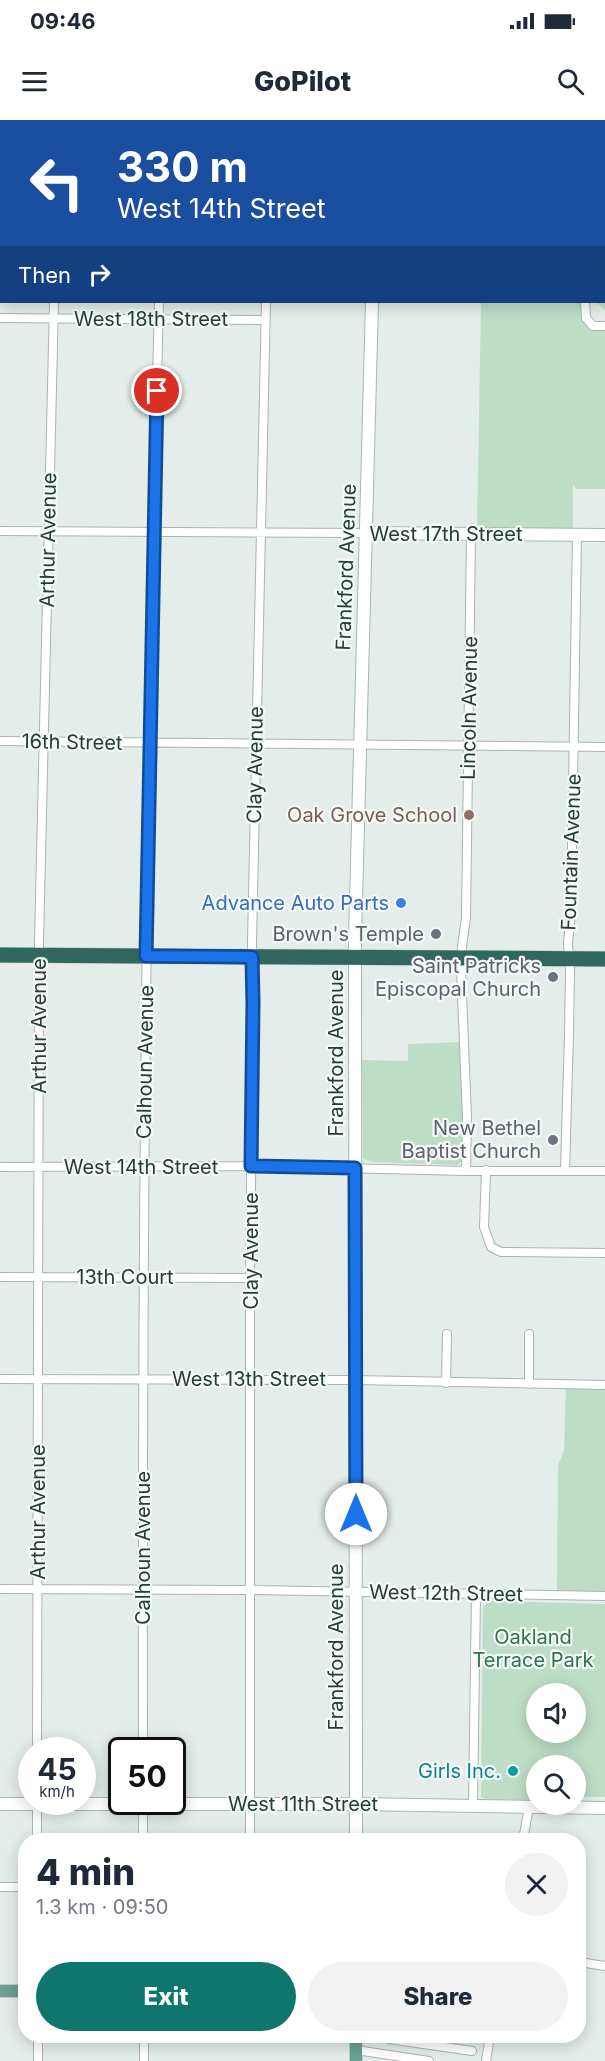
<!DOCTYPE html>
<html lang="en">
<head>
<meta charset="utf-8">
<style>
  :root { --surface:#fff; --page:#f2f2f3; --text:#1f2937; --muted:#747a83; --accent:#0f766e }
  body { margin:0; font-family:Inter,sans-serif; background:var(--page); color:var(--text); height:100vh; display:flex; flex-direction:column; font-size:22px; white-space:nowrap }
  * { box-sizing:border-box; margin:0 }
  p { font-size:20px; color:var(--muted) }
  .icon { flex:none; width:33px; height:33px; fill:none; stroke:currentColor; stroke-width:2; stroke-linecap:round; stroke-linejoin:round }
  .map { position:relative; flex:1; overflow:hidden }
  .drawer { position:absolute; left:18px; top:1713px; width:568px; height:210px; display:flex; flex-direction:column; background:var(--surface); border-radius:24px; box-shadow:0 3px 15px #0003 }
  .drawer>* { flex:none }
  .hud { position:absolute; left:0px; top:0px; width:606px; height:183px; box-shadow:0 3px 15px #0003; background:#1a4fa0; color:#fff; overflow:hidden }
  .buttons { position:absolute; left:526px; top:1563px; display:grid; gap:12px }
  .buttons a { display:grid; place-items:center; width:60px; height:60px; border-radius:50%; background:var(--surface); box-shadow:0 3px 15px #0003; font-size:30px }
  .speed { position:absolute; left:18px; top:1617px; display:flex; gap:12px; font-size:30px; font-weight:700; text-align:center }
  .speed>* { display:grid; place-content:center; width:78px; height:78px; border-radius:50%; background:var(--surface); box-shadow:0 3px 15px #0003; line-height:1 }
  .speed small { font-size:15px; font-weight:400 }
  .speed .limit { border:3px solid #111; border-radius:9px; background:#fff; color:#111 }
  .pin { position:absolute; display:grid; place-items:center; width:51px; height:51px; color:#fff; margin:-26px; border:3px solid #fff; border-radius:50%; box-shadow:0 2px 6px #0007 }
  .me { position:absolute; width:66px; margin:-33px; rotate:0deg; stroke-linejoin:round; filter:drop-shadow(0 0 4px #0008) }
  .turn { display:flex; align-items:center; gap:21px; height:126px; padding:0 18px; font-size:27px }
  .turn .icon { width:78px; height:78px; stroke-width:2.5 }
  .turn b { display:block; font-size:42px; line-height:51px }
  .then { display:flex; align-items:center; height:57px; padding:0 18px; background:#0003; gap:12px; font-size:22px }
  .round { display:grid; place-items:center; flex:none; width:63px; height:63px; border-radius:32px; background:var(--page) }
  .headline { display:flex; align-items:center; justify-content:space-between; height:102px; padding:0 18px }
  h1 { font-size:36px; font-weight:800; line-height:45px }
  .action { display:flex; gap:12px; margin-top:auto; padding:12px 18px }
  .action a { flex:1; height:69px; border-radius:36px; background:var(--accent); color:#fff; font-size:24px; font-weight:800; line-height:69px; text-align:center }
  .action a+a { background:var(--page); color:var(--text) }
  .status { display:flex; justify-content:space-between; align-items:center; height:42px; padding:0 30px; background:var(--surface); direction:ltr }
  .status svg { height:16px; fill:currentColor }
  header { display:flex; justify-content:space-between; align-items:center; height:78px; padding:0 18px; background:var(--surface); font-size:27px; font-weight:800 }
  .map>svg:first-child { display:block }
  .green { fill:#beddc7; fill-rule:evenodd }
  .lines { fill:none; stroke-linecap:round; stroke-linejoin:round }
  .street-casing { stroke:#a7b5b0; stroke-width:10 }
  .secondary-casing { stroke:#a3b8b1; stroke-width:14 }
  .primary-casing { stroke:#c2c9c7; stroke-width:14 }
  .highway-casing { stroke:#c2c9c7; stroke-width:16 }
  .street { stroke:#fff; stroke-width:8 }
  .secondary { stroke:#fff; stroke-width:12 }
  .primary { stroke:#6ba093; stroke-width:12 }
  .highway { stroke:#31685e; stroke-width:15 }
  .route-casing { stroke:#114b97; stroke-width:15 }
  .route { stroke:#1a73e8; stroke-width:10 }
  .education-dot { fill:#8d6e63; stroke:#f4f9f7; stroke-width:2 }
  .shop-dot { fill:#3f7fe0; stroke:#f4f9f7; stroke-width:2 }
  .worship-dot { fill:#6b7280; stroke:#f4f9f7; stroke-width:2 }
  .culture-dot { fill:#0f9aa8; stroke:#f4f9f7; stroke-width:2 }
  .labels { text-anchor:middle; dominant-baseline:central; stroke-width:4.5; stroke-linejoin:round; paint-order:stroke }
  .street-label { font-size:20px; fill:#243d37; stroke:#f4f9f7 }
  .education-label { font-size:20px; fill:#785e54; stroke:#f4f9f7; text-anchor:end }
  .shop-label { font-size:20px; fill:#366cbe; stroke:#f4f9f7; text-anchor:end }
  .worship-label { font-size:20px; fill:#5b616d; stroke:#f4f9f7; text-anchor:end }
  .park-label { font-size:20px; fill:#30724b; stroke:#f4f9f7 }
  .culture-label { font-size:20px; fill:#0d838f; stroke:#f4f9f7; text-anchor:end }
</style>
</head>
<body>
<div class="status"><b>09:46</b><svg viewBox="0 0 49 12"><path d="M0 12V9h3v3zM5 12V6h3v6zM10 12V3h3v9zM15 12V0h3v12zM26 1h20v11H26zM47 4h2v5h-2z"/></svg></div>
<header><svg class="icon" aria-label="menu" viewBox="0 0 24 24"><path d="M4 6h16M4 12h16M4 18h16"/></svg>GoPilot<svg class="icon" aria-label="search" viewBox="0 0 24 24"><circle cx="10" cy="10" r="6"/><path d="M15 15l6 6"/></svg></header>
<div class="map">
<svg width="605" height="1941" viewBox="0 0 605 1941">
  <rect width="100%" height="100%" fill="#e4ede9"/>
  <path class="green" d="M484 0H605V190L596 182H604V2Z
    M481 182H582L583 198 605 210V369H576L573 365V411L477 410Z
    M461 922 464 1039 458 1045 373 1042 363 1039 362 940 408 941V924Z
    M566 1266H605V1473L557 1472 558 1346 564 1330Z
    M489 1481 605 1484V1677H581L576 1681V1646H537V1680L484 1679 481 1677 483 1487ZM537 1574H576V1612H537Z"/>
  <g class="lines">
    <defs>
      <path id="street" d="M58 2 59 0
        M164 2V0
        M271 2V0
        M585 182 586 198 593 206H605
        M0 198 265 200
        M0 411 366 413
        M0 621 605 627
        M0 1047 251 1046 466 1051H605
        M486 1050 484 1107 491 1127 501 1132 605 1133
        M565 1050 569 914 570 850 568 824 571 791 577 415
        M466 1051 467 996 461 851 462 826 466 798 471 414
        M0 1157 250 1158
        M0 1259 355 1260 605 1265
        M446 1263 447 1214
        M529 1264V1214
        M0 1469 249 1470 605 1476
        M37 1630 39 821 54 182
        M143 1630C142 1147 146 664 159 182
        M473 1686 476 1474
        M37 1720V1682
        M143 1720V1682
        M250 1720V1158L253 883 252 822 266 182
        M523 1720 529 1687
        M0 1767H26
        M579 1842 605 1846
        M38 1916V1941
        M381 1916 389 1919 472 1931
        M356 1930 429 1941
        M144 1941V1916
        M486 1941 490 1916"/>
      <path id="secondary" d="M377 2V0
        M366 413 605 415
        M0 1684H356L605 1688
        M356 1720 355 818 372 182"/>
      <path id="primary" d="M0 1871H26
        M356 1941V1916"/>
      <path id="highway" d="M0 835 605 839"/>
    </defs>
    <use href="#street" class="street-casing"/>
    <use href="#secondary" class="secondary-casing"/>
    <use href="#primary" class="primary-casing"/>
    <use href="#highway" class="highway-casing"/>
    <use href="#street" class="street"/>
    <use href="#secondary" class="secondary"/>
    <use href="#primary" class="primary"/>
    <use href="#highway" class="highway"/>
  </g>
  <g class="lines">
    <defs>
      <path id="route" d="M157 271 146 836 252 837 253 883 251 1046 355 1048 356 1394"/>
    </defs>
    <use href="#route" class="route-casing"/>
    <use href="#route" class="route"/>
  </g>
  <circle class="education-dot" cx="469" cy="695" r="6"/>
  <circle class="shop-dot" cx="401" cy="783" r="6"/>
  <g class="worship-dot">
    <circle cx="436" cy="814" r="6"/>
    <circle cx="553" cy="857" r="6"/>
    <circle cx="553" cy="1020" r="6"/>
  </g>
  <circle class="culture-dot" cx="513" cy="1651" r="6"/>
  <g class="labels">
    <g class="street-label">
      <text x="151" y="199">West 18th Street</text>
      <text x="446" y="414">West 17th Street</text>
      <text transform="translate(48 420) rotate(-89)">Arthur Avenue</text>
      <text transform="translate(346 447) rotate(-88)">Frankford Avenue</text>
      <text transform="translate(469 588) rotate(-89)">Lincoln Avenue</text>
      <text transform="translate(72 622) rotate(1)">16th Street</text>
      <text transform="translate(255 645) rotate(-89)">Clay Avenue</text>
      <text transform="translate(571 732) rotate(-88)">Fountain Avenue</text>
      <text transform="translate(39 906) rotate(-90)">Arthur Avenue</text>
      <text transform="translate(336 933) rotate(-90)">Frankford Avenue</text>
      <text transform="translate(145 942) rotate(-89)">Calhoun Avenue</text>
      <text x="141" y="1047">West 14th Street</text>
      <text transform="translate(251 1131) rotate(-90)">Clay Avenue</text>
      <text x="125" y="1157">13th Court</text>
      <text x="249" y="1259">West 13th Street</text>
      <text transform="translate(38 1392) rotate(-90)">Arthur Avenue</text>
      <text transform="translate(143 1428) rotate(-90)">Calhoun Avenue</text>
      <text transform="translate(446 1473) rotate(1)">West 12th Street</text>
      <text transform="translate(336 1527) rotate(-90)">Frankford Avenue</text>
      <text x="303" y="1684">West 11th Street</text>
    </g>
    <g class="education-label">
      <text x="457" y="695">Oak Grove School</text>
    </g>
    <g class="shop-label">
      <text x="389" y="783">Advance Auto Parts</text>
    </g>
    <g class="worship-label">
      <text x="424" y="814">Brown's Temple</text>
      <text x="541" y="846">Saint Patricks<tspan x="541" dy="23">Episcopal Church</tspan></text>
      <text x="541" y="1008">New Bethel<tspan x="541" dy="23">Baptist Church</tspan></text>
    </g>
    <g class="park-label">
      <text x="533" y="1517">Oakland<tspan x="533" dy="23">Terrace Park</tspan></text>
    </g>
    <g class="culture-label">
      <text x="501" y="1651">Girls Inc.</text>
    </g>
  </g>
</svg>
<div class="buttons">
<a><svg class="icon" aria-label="sound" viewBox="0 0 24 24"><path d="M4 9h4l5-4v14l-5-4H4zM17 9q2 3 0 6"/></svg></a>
<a><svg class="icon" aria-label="search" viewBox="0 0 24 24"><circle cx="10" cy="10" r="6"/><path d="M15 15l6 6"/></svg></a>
</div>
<div class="speed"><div>45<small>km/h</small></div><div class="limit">50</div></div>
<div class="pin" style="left:157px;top:271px;background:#d93025"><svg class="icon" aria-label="arrive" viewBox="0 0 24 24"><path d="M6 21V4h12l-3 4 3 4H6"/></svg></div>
<svg class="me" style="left:356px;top:1394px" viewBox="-20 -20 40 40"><circle r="19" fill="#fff"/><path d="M0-13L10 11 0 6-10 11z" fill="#1a73e8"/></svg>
<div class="hud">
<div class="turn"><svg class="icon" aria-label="left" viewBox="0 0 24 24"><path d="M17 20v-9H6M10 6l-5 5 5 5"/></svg><div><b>330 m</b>West 14th Street</div></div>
<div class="then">Then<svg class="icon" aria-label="right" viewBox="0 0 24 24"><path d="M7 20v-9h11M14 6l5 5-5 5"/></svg></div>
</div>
<section class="drawer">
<div class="headline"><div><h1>4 min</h1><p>1.3 km · 09:50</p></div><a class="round"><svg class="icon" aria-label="close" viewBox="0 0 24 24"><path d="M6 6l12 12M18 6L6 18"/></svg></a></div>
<div class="action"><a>Exit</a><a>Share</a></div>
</section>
</div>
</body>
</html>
